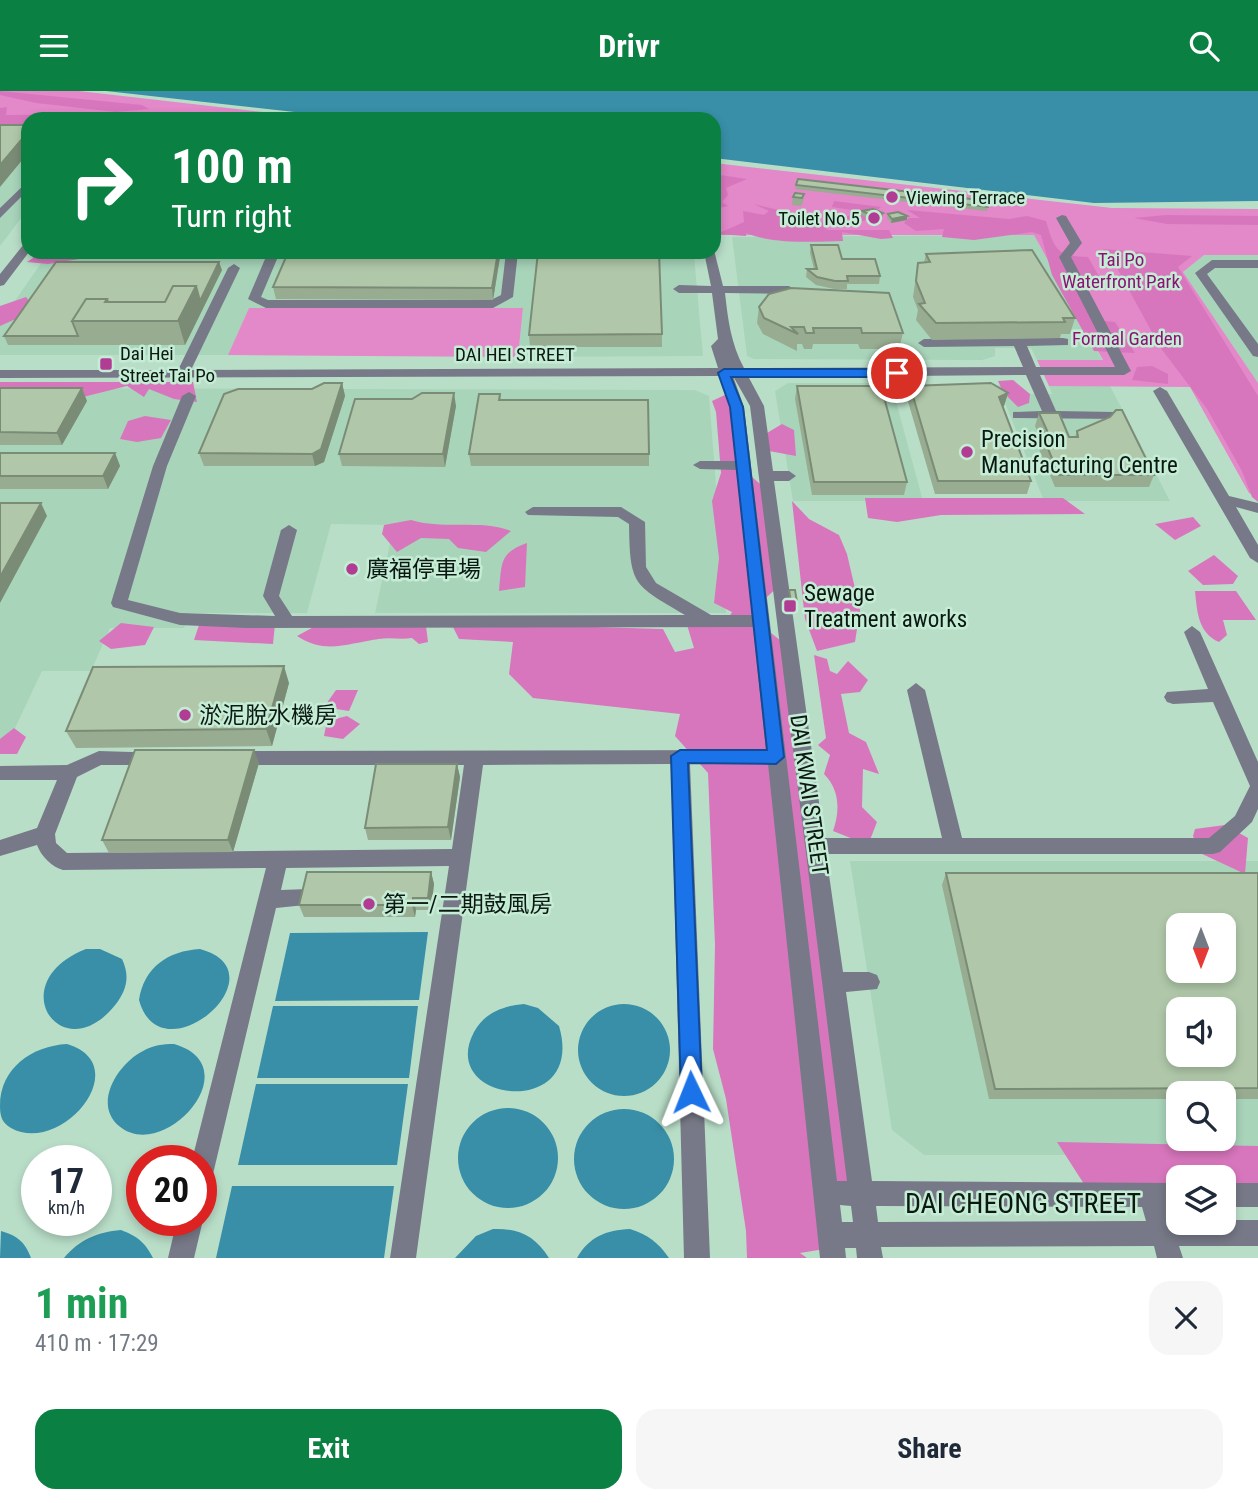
<!DOCTYPE html>
<html lang="en">
<head>
<meta charset="utf-8">
<style>
  :root { --surface:#fff; --page:#f6f6f7; --text:#1f2937; --muted:#747a83; --accent:#0b8043 }
  body { margin:0; font-family:"Roboto Condensed","Noto Sans TC",sans-serif; background:var(--page); color:var(--text); height:100vh; display:flex; flex-direction:column; font-size:26px; white-space:nowrap }
  * { box-sizing:border-box; margin:0 }
  p { font-size:23px; color:var(--muted) }
  .icon { flex:none; width:38px; height:38px; fill:none; stroke:currentColor; stroke-width:2; stroke-linecap:round; stroke-linejoin:round }
  .map { position:relative; height:1167px; overflow:hidden }
  .panel { display:flex; flex-direction:column; background:var(--surface); flex:1 }
  .panel>* { flex:none }
  .top-card { position:absolute; left:21px; top:21px; width:700px; height:147px; border-radius:21px; box-shadow:0 4px 10px #0003; background:#0b8043; color:#fff; overflow:hidden }
  .needle { width:46px; rotate:180deg }
  .buttons { position:absolute; left:1166px; top:822px; display:grid; gap:14px }
  .buttons a { display:grid; place-items:center; width:70px; height:70px; border-radius:14px; background:var(--surface); box-shadow:0 4px 10px #0003; font-size:35px }
  .speed { position:absolute; left:21px; top:1054px; display:flex; gap:14px; font-size:35px; font-weight:700; text-align:center }
  .speed>* { display:grid; place-content:center; width:91px; height:91px; border-radius:50%; background:var(--surface); box-shadow:0 4px 10px #0003; line-height:1 }
  .speed small { font-size:18px; font-weight:400 }
  .speed .limit { border:10px solid #d22; background:#fff; color:#111 }
  .pin { position:absolute; display:grid; place-items:center; width:60px; height:60px; color:#fff; margin:-30px; border:4px solid #fff; border-radius:50%; box-shadow:0 2px 7px #0007 }
  .me { position:absolute; width:77px; margin:-38px; rotate:358deg; stroke-linejoin:round; filter:drop-shadow(0 0 5px #0008) }
  .turn { display:flex; align-items:center; gap:24px; height:147px; padding:0 35px; font-size:32px }
  .turn .icon { width:91px; height:91px; stroke-width:2.5 }
  .turn b { display:block; font-size:49px; line-height:60px }
  .round { display:grid; place-items:center; flex:none; width:74px; height:74px; border-radius:21px; background:var(--page) }
  .head { display:flex; align-items:center; justify-content:space-between; height:119px; padding:0 35px }
  h1 { font-size:42px; font-weight:700; line-height:52px; color:#1e9e55 }
  .action { display:flex; gap:14px; margin-top:auto; padding:14px 35px }
  .action a { flex:1; height:80px; border-radius:21px; background:var(--accent); color:#fff; font-size:28px; font-weight:700; line-height:80px; text-align:center }
  .action a+a { background:var(--page); color:var(--text) }
  header { display:flex; justify-content:space-between; align-items:center; height:91px; padding:0 35px; background:var(--accent); color:#fff; font-size:32px; font-weight:700 }
  .map>svg:first-child { display:block }
  .built { fill:#a8d4ba; fill-rule:evenodd }
  .green { fill:#e388c9 }
  .forest { fill:#d876bd }
  .water { fill:#388fa7 }
  .lines { fill:none; stroke-linecap:round; stroke-linejoin:round }
  .minor { fill:#777988; fill-rule:evenodd }
  .wall { fill:#97ac91 }
  .shaded-wall { fill:#7b8c76 }
  .building { fill:#b0c8a9; stroke:#7b8c76; stroke-width:2; fill-rule:evenodd }
  .route { fill:#1a73e8; stroke:#114b97; stroke-width:2 }
  .poi-dot { fill:#b13c94; stroke:#c5ecd5; stroke-width:2.5 }
  .labels { text-anchor:middle; dominant-baseline:central; stroke-width:5; stroke-linejoin:round; paint-order:stroke }
  .far-poi-label { font-size:19px; fill:#0b1912; stroke:#c5ecd5; text-anchor:start }
  .far-park-label { font-size:19px; fill:#8b1373; stroke:#c5ecd5 }
  .far-street-label { font-size:19px; fill:#0b1912; stroke:#c5ecd5 }
  .poi-label { font-size:23px; fill:#0b1912; stroke:#c5ecd5; text-anchor:start }
  .street-label { font-size:23px; fill:#0b1912; stroke:#c5ecd5 }
  .near-street-label { font-size:28px; fill:#0b1912; stroke:#c5ecd5 }
</style>
</head>
<body>
<header><svg class="icon" aria-label="menu" viewBox="0 0 24 24"><path d="M4 6h16M4 12h16M4 18h16"/></svg>Drivr<svg class="icon" aria-label="search" viewBox="0 0 24 24"><circle cx="10" cy="10" r="6"/><path d="M15 15l6 6"/></svg></header>
<div class="map">
<svg width="1258" height="1167" viewBox="0 0 1258 1167">
  <rect width="100%" height="100%" fill="#b9dec8"/>
  <path class="built" d="M0 40H28V118L0 155Z
    M1034 144 1103 270 1037 269 1031 257H995V265L982 269 754 268 747 265 732 146Z
    M49 161H689L694 164 703 265 518 266 523 218 249 217 228 264H0V231Z
    M1204 164H1258V292L1183 181Z
    M788 292H891L923 410H793L775 300Z
    M998 294 1013 297 1017 303H1052L1049 295H1110L1170 410H1044Z
    M0 297 695 299 709 305 726 522H375L394 434 331 433 307 522H190L184 537H110L91 580H42L7 654H0Z
    M850 770H1258V1064H924L892 1039ZM1178 835H1223V880H1178ZM1178 919H1223V964H1178ZM1178 1003H1223V1048H1178Z"/>
  <path class="green" d="M0 0H79L325 28H28L0 38Z
    M714 72 1112 117 1258 118V164H1204L1183 181 1258 292V406L1249 402 1190 296 1049 295 1037 269H1103L1034 144H718L714 142Z
    M249 217H523L518 266 228 264Z"/>
  <path class="forest" d="M0 0 142 14 149 18 116 21 36 12 0 4Z
    M7 16 6 24 127 23 129 28H28V41H0V17Z
    M714 83 747 88 726 97 728 104 722 111 728 115 719 117V123H714Z
    M834 110 881 116 864 130 801 124 797 128 830 132 824 136 828 139H889L893 147 881 148 842 141 843 150C814 151 772 153 746 142V145L717 143 744 131 743 120 764 124 769 120 754 113C786 121 831 133 864 121L832 116Z
    M907 119 1009 128 1027 125 1046 130C1055 160 1057 165 1088 166L1105 196 1076 198 1093 229 1115 231 1135 262 1094 260 1052 184 1041 144 1032 141 974 149 942 146 944 138 916 140 904 132 909 127H920Z
    M1166 124 1258 125V134L1167 133 1134 127Z
    M1103 158 1192 165 1178 176 1258 305V411L1252 406 1242 380 1207 318 1160 256 1117 177Z
    M38 161H60L86 167 48 173 27 171 33 167 32 162Z
    M26 206 29 210 18 227 0 235V215Z
    M1152 275 1168 283V293L1132 289 1137 276Z
    M1013 289 1030 303 1029 312 1018 316 1003 301 998 290Z
    M0 291H193L197 311 174 308 149 298 144 306 127 295 79 307H0Z
    M729 302 746 381 765 397 780 494 755 517 758 532 794 560 868 1073 833 1114 837 1156 800 1162 807 1167H747L746 1140 726 1008 713 958 715 854 708 682 675 645 680 623 533 607 509 583 513 551 459 548 451 532 663 538 675 561 694 557 687 534 727 530 732 521 714 512 719 467 712 410 721 382 716 321 712 310Z
    M145 325 171 329 161 347 137 351 120 348 128 330Z
    M782 333 794 339 796 365 769 360 767 342Z
    M865 407H1063L1085 423 941 424 897 431 868 427Z
    M792 410 809 428 839 444 847 463 860 519 855 551 817 560 805 528Z
    M1193 426 1201 435 1175 449 1155 433Z
    M411 429C444 439 480 428 511 440L486 461 458 457 449 448 421 447 397 461 382 443 384 434Z
    M527 452 525 496 499 500C502 472 499 462 527 452Z
    M1214 464 1238 485 1233 493 1203 494 1188 480Z
    M1195 500H1236L1256 529H1223L1227 544 1219 551C1198 542 1197 520 1195 500Z
    M200 531 275 533 273 553 194 549Z
    M121 532 154 536 145 554 111 558 99 550Z
    M319 533 426 535 428 551 419 553 412 547C401 549 390 546 379 548 348 552 326 564 297 545Z
    M814 564 827 568 830 580 837 583 848 570 868 589 860 601 841 603 849 642 866 651 879 683 863 678 862 716 877 731 870 749 858 750 833 740C840 720 840 699 824 683L830 664 818 654 826 647Z
    M336 599H358L349 620 324 616Z
    M347 625 360 633 343 648 324 645 327 630Z
    M14 637 26 646 17 663H0V648Z
    M1225 734 1248 747 1245 783 1200 762 1193 745 1195 738Z
    M1057 1051 1258 1055V1095L1223 1093V1087H1178V1112L1084 1093Z"/>
  <path class="water" d="M106 0H1258V110L1094 112 714 67V28H358Z
    M428 841 419 909 275 910 290 842Z
    M86 858H100L122 868C130 885 127 898 116 913 63 981 0 892 86 858Z
    M200 858C285 881 161 989 139 909 144 876 168 860 200 858Z
    M524 913 538 917 559 935C587 1030 436 1012 474 941 485 921 503 915 524 913Z
    M578 959a46 46 0 1 1 92 0a46 46 0 1 1-92 0Z
    M273 915H418L409 987H257Z
    M67 953C137 974 61 1065 11 1037 2 1032 0 1025 0 1015 0 977 32 955 67 953Z
    M174 953C251 975 164 1073 119 1035 92 1012 119 972 143 960 153 954 163 953 174 953Z
    M256 993H408L397 1074H238Z
    M458 1067a50 50 0 1 1 100 0a50 50 0 1 1-100 0Z
    M574 1068a50 50 0 1 1 100 0a50 50 0 1 1-100 0Z
    M232 1095H394L384 1167H216Z
    M493 1138C519 1137 535 1145 549 1167H455L476 1145Z
    M630 1138C648 1144 658 1151 669 1167H577C589 1146 606 1139 630 1138Z
    M121 1139C137 1145 145 1151 153 1167H64C79 1149 97 1141 121 1139Z
    M1 1140C18 1145 25 1151 31 1167H0Z"/>
  <g class="lines">
    <path class="minor" d="M28 90V99L0 127V117Z
      M1062 124 1066 125 1082 152 1071 166 1131 280 1124 284H1040L1056 320 1114 321 1119 322V328L1013 327V321L1042 320 1026 284 904 285 910 305 903 309 896 305 891 285H748L764 315 773 380H789L796 385 789 390H774L824 747H942L907 599 916 592 925 599 962 747H1209L1235 725 1250 695 1213 611 1173 613 1167 611 1164 606 1167 601 1208 598 1184 541 1192 535 1200 541 1258 671V718L1252 731 1220 761 1213 763H826L843 881H869L877 884 880 891 877 898 846 901 872 1090 1178 1092V1116H1167L1171 1130H1178V1132H1223V1129H1258V1155H1179L1183 1167H1157L1154 1155 881 1156 883 1167H857L856 1157H845L846 1167H820L768 673H690L710 1167H684L671 673 483 674 416 1167H390L449 775 286 777 281 799 308 798 315 801 318 807 315 813 276 817 213 1083 210 1092 201 1095V1069H192L266 777 63 779C52 776 41 765 37 754L0 765V749L37 737 57 689H0V675L67 674 99 660 164 662 166 667 164 672 157 674H101L77 686 55 743 56 752 67 762 452 758 464 674H234L227 672 225 667 227 662 234 660 766 659 753 536 246 537 180 534 113 516 111 512 153 375 182 305 189 301 196 305 167 375 128 509 180 522 275 525 263 505 281 439 289 434 297 439 279 505 292 525 685 524C633 493 630 495 629 433L618 426 528 424 525 421 533 416H621L645 431 646 476 656 492 711 524H752L737 379 700 378 693 374 700 370H736L730 316 720 285 0 287V279H178L228 177 234 173 240 177 191 279 718 277 711 255 718 248 712 202H679L673 198 679 194 711 195 704 161H714V159L723 195H789L795 199 789 203 725 202C728 229 731 253 744 277L1023 276 1014 255 924 256 918 252 924 248 1063 247 1068 248V254L1027 255 1036 276H1115L1059 166 1070 152 1056 127ZM733 285 750 315 847 1090H837L744 316ZM840 1114 851 1115 853 1131H842ZM876 1115 1142 1116 1146 1130 878 1131Z
      M28 152 29 161 4 194 0 195V183L24 153Z
      M71 161H252L239 167 77 164Z
      M268 161H280L261 206 268 209H491L501 204 506 161H518L513 206 493 217H266L248 208Z
      M1212 169H1258V177H1215L1207 183 1258 253V266L1253 265 1195 182Z
      M1160 296 1167 300 1229 405 1258 412V422L1236 416 1258 454V472L1250 467 1153 300Z
      M1223 1092H1258V1116H1223Z
      M201 1126 203 1129 194 1167H168L177 1129H201Z"/>
  </g>
  <path class="wall" d="M796 94 988 110 987 120 795 98Z
    M804 103 803 111 801 115 792 114 793 106Z
    M862 120 882 126 874 130 861 124Z
    M888 123 907 125V129L891 132 887 127Z
    M811 154 880 185 879 193H847V198H834L816 194 806 186 807 178H814L810 162Z
    M926 163 1075 227 1070 243H1061L1060 247 932 249 916 229 918 219 913 206 918 172H924Z
    M500 166 493 209 276 208 273 196Z
    M222 179 185 254H8L4 245Z
    M759 216 903 242 899 258H860L858 253H813L812 258H804L802 253H797V260L763 243 757 232Z
    M662 243V256H530L529 244Z
    M342 292 345 305 324 371 315 375H204L199 362 312 298Z
    M797 295 907 391 904 404H812L795 308Z
    M910 295 1008 302 1004 315 1002 316 1031 390 1027 403H935L907 307Z
    M0 297 87 310 62 354H0Z
    M500 303 501 309 649 363V375H471L469 363Z
    M412 308 456 315 445 376 342 375 339 363Z
    M1039 322 1069 346H1075L1077 340 1154 384 1149 396H1055L1039 358 1042 350 1035 335Z
    M0 362H115L120 375 108 398H0Z
    M789 499 797 511 796 515H790L789 503Z
    M289 592 272 655 76 657 66 640Z
    M259 672 233 761 109 762 102 749Z
    M457 673 460 686 451 749H368L365 737Z
    M431 781 434 793 431 819H416L415 826H304L299 814Z
    M946 782H1258V1008H1223V1003H1178V1008H989L942 794Z"/>
  <path class="shaded-wall" d="M28 41V62L0 96V74Z
    M883 122 882 126 874 130 875 126Z
    M907 125V129L891 132 892 128Z
    M498 161H500V166L493 209 492 197Z
    M219 171 222 179 185 254 178 230 196 195Z
    M342 292 345 305 324 371 315 375 312 363Z
    M82 297 87 310 62 354 57 342Z
    M454 302 456 315 445 376 443 363Z
    M1008 302 1004 315 995 319 999 306Z
    M115 362 120 375 108 398 103 385Z
    M41 412 47 425 0 512V486Z
    M284 575 289 592 272 655 266 638Z
    M254 659 259 672 233 761 228 749Z
    M457 673 460 686 451 749 448 736Z
    M431 781 434 793 431 819 428 807Z
    M413 807 416 819 415 826 412 814Z"/>
  <path class="building" d="M0 34H28V41L0 74Z
    M798 88 988 110V116L796 94Z
    M795 102 804 103 802 107 793 106Z
    M873 118 883 122 875 126 862 120Z
    M898 121 907 125 892 128 888 123Z
    M811 154H838L842 168H875L880 185H847L848 190H835L817 186 807 178H817Z
    M1032 159 1075 227H1063L1065 231 936 232 919 213 925 212 916 190 918 172 930 171 926 163Z
    M385 161H498L492 197 273 196 286 166H383Z
    M538 161H659L662 243 529 244Z
    M56 171H219L200 210 196 195H173L165 211H108L107 208H86L72 230 78 245H4Z
    M173 195H196L178 230H72L86 208H107L105 211H165Z
    M791 197 889 202 903 242H862L861 237H813L814 242H806L804 236H791L798 243 764 227 759 216 769 203Z
    M324 292H342L321 358 312 363 199 362 224 303 238 298H312Z
    M991 292 1008 302 999 306 1031 390H938L910 295Z
    M797 295H881L907 391H814Z
    M0 297H82L57 342 0 341Z
    M422 302H454L443 363H339L355 308H412Z
    M479 303H500L499 309H648L649 363H469Z
    M1116 319H1122L1154 384H1059L1043 346H1050L1039 322H1059L1069 346H1078L1077 340 1110 326Z
    M0 362H115L103 385H0Z
    M0 412H41L0 486Z
    M789 499H795L797 511H791Z
    M284 575 266 638 66 640 93 576Z
    M135 659H254L228 749H102Z
    M376 673H457L448 736 365 737Z
    M307 781H431L428 807H413L412 814H299Z
    M946 782H1258V997L995 998ZM1178 835H1223V880H1178ZM1178 919H1223V964H1178Z"/>
  <path class="route" d="M724 278H897L903 282 897 286H731L743 316 784 666 776 673 688 672 702 1001 699 1009 691 1012 684 1009 681 1001 671 665 680 659H767L730 316 718 282Z"/>
  <g class="poi-dot">
    <circle cx="892" cy="106" r="7"/>
    <circle cx="874" cy="127" r="7"/>
    <rect x="99" y="266" width="14" height="14" rx="3.5"/>
    <circle cx="967" cy="361" r="7"/>
    <circle cx="352" cy="478" r="7"/>
    <rect x="783" y="508" width="14" height="14" rx="3.5"/>
    <circle cx="185" cy="624" r="7"/>
    <circle cx="369" cy="813" r="7"/>
  </g>
  <g class="labels">
    <g class="far-poi-label">
      <text x="906" y="106">Viewing Terrace</text>
      <text x="860" y="127" text-anchor="end">Toilet No.5</text>
      <text x="120" y="262">Dai Hei<tspan x="120" dy="22">Street Tai Po</tspan></text>
    </g>
    <g class="far-park-label">
      <text x="1121" y="168">Tai Po<tspan x="1121" dy="22">Waterfront Park</tspan></text>
      <text x="1127" y="247">Formal Garden</text>
    </g>
    <g class="far-street-label">
      <text x="515" y="263">DAI HEI STREET</text>
    </g>
    <g class="poi-label">
      <text x="981" y="348">Precision<tspan x="981" dy="26">Manufacturing Centre</tspan></text>
      <text x="366" y="478">廣福停車場</text>
      <text x="804" y="502">Sewage<tspan x="804" dy="26">Treatment aworks</tspan></text>
      <text x="199" y="624">淤泥脫水機房</text>
      <text x="383" y="813">第一/二期鼓風房</text>
    </g>
    <g class="street-label">
      <text transform="translate(809 704) rotate(82)">DAI KWAI STREET</text>
    </g>
    <g class="near-street-label">
      <text x="1023" y="1112">DAI CHEONG STREET</text>
    </g>
  </g>
</svg>
<div class="buttons">
<a><svg class="needle" viewBox="-14 -14 28 28"><path d="M0-13l5 13h-10z" fill="#e53935"/><path d="M0 13l5-13h-10z" fill="#747a83"/></svg></a>
<a><svg class="icon" aria-label="sound" viewBox="0 0 24 24"><path d="M4 9h4l5-4v14l-5-4H4zM17 9q2 3 0 6"/></svg></a>
<a><svg class="icon" aria-label="search" viewBox="0 0 24 24"><circle cx="10" cy="10" r="6"/><path d="M15 15l6 6"/></svg></a>
<a><svg class="icon" aria-label="layers" viewBox="0 0 24 24"><path d="M12 4l9 5-9 5-9-5zM3 14l9 5 9-5"/></svg></a>
</div>
<div class="speed"><div>17<small>km/h</small></div><div class="limit">20</div></div>
<div class="pin" style="left:897px;top:282px;background:#d93025"><svg class="icon" aria-label="arrive" viewBox="0 0 24 24"><path d="M6 21V4h12l-3 4 3 4H6"/></svg></div>
<svg class="me" style="left:691px;top:1001px" viewBox="-20 -20 40 40"><path d="M0-17L14 15 0 8-14 15z" fill="#1a73e8" stroke="#fff" stroke-width="4"/></svg>
<div class="top-card">
<div class="turn"><svg class="icon" aria-label="right" viewBox="0 0 24 24"><path d="M7 20v-9h11M14 6l5 5-5 5"/></svg><div><b>100 m</b>Turn right</div></div>
</div>
</div>
<section class="panel">
<div class="head"><div><h1>1 min</h1><p>410 m · 17:29</p></div><a class="round"><svg class="icon" aria-label="close" viewBox="0 0 24 24"><path d="M6 6l12 12M18 6L6 18"/></svg></a></div>
<div class="action"><a>Exit</a><a>Share</a></div>
</section>
</body>
</html>
